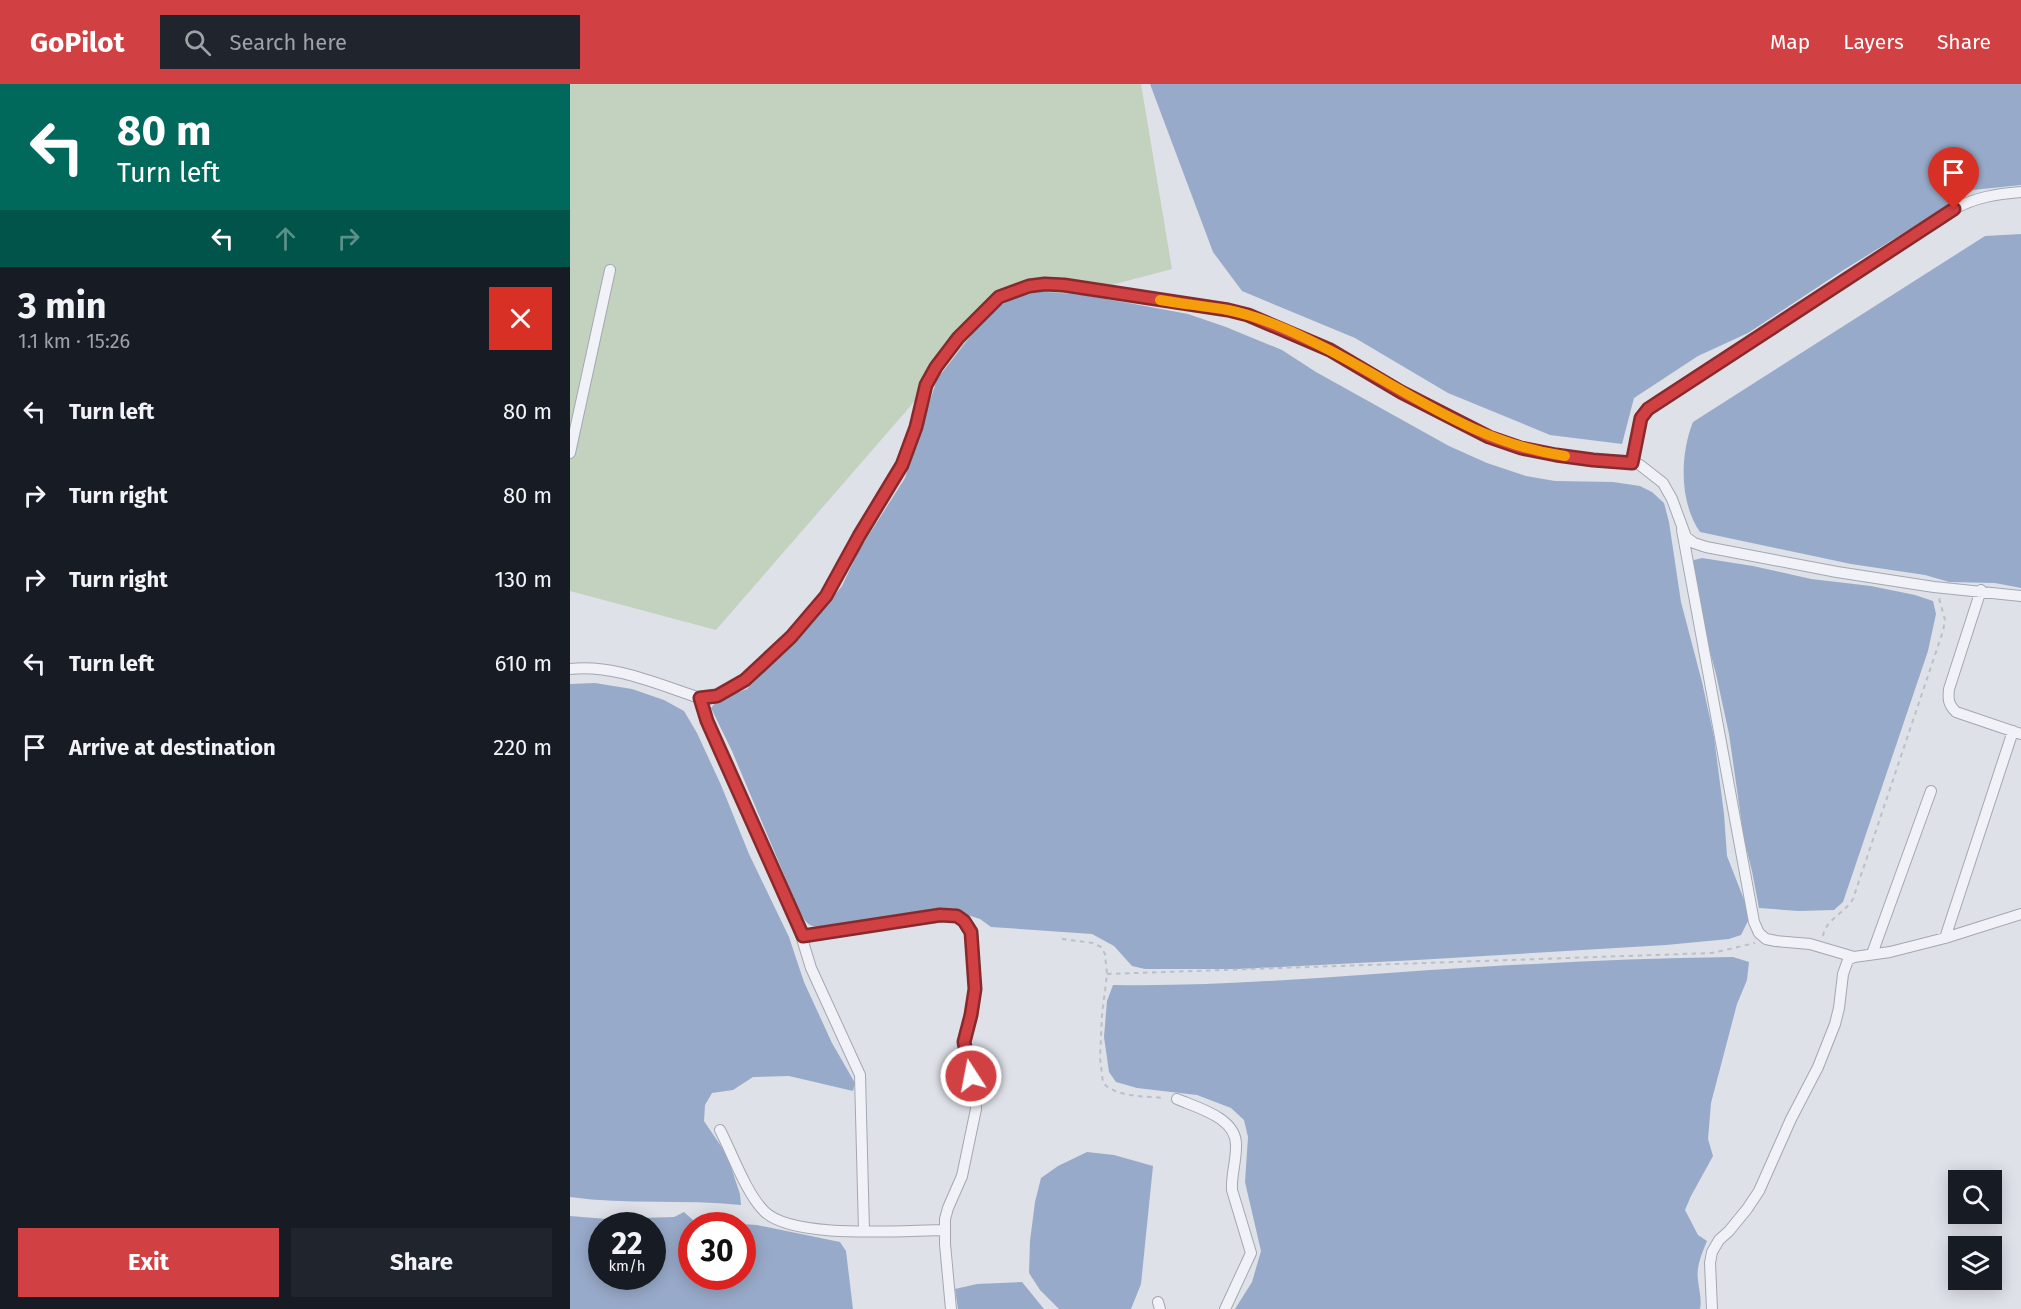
<!DOCTYPE html>
<html lang="en">
<head>
<meta charset="utf-8">
<style>
  :root { --surface:#171b24; --page:#20242c; --text:#f1f3f6; --muted:#9ea1a6; --accent:#d14043 }
  body { margin:0; font-family:"Fira Sans",sans-serif; background:var(--page); color:var(--text); height:100vh; display:flex; flex-direction:column; font-size:22px; white-space:nowrap }
  * { box-sizing:border-box; margin:0 }
  p { font-size:20px; color:var(--muted) }
  .icon { flex:none; width:33px; height:33px; fill:none; stroke:currentColor; stroke-width:2; stroke-linecap:round; stroke-linejoin:round }
  .map { position:relative; flex:1; overflow:hidden }
  .details { display:flex; flex-direction:column; background:var(--surface); width:570px }
  .details>* { flex:none }
  .banner { background:#00695c; color:#fff; overflow:hidden }
  .controls { position:absolute; left:1378px; top:1086px; display:grid; gap:12px }
  .controls a { display:grid; place-items:center; width:54px; height:54px; border-radius:0px; background:var(--surface); box-shadow:0 3px 15px #0003; font-size:30px }
  .speed { position:absolute; left:18px; top:1128px; display:flex; gap:12px; font-size:30px; font-weight:700; text-align:center }
  .speed>* { display:grid; place-content:center; width:78px; height:78px; border-radius:50%; background:var(--surface); box-shadow:0 3px 15px #0003; line-height:1 }
  .speed small { font-size:15px; font-weight:400 }
  .speed .limit { border:9px solid #d22; background:#fff; color:#111 }
  .pin { position:absolute; display:grid; place-items:center; width:51px; height:51px; color:#fff; margin:-62px -26px; border-radius:50% 50% 50% 0; rotate:-45deg; box-shadow:0 0 6px #0007 }
  .pin .icon { rotate:45deg }
  .me { position:absolute; width:66px; margin:-33px; rotate:349deg; stroke-linejoin:round; filter:drop-shadow(0 0 4px #0008) }
  .turn { display:flex; align-items:center; gap:21px; height:126px; padding:0 18px; font-size:27px }
  .turn .icon { width:78px; height:78px; stroke-width:2.5 }
  .turn b { display:block; font-size:42px; line-height:51px }
  .lanes { display:flex; align-items:center; height:57px; padding:0 18px; background:#0003; justify-content:center; gap:30px; direction:ltr }
  .lanes .off { opacity:.35 }
  .round { display:grid; place-items:center; flex:none; width:63px; height:63px; border-radius:0px; background:var(--page) }
  .overview { display:flex; align-items:center; justify-content:space-between; height:102px; padding:0 18px }
  h1 { font-size:36px; font-weight:700; line-height:45px }
  .cta { display:flex; gap:12px; margin-top:auto; padding:12px 18px }
  .cta a { flex:1; height:69px; border-radius:0px; background:var(--accent); color:#fff; font-size:24px; font-weight:700; line-height:69px; text-align:center }
  .cta a+a { background:var(--page); color:var(--text) }
  ul { padding:0; list-style:none }
  li { display:flex; align-items:center; gap:18px; height:84px; padding:0 18px }
  li div { flex:1 }
  li b { display:block; font-size:22px }
  li em { font-style:normal }
  header { display:flex; align-items:center; gap:36px; box-sizing:border-box; height:84px; padding:0 30px; background:var(--accent); color:#fff }
  header strong { font-size:28px }
  nav { display:flex; gap:33px; margin-inline-start:auto; font-size:21px }
  .search { width:420px; height:54px; background:var(--page); display:flex; align-items:center; gap:15px; box-sizing:border-box; padding:0 21px; border-radius:0px; color:var(--muted); font-size:22px }
  main { display:flex; flex:1; min-height:0 }
  .map>svg:first-child { display:block }
  .green { fill:#c2d2bf }
  .water { fill:#98aac9; fill-rule:evenodd }
  .lines { fill:none; stroke-linecap:round; stroke-linejoin:round }
  .minor-casing { stroke:#a3a7b2; stroke-width:12 }
  .path { stroke:#bcbfc7; stroke-width:2; stroke-dasharray:4.5 4.5; stroke-linecap:butt }
  .minor { stroke:#f1f2f7; stroke-width:10 }
  .route-casing { stroke:#882a2c; stroke-width:15 }
  .route { stroke:#d14043; stroke-width:10 }
  .slow { stroke:#f59e0b; stroke-width:10 }
</style>
</head>
<body>
<header>
<strong>GoPilot</strong>
<div class="search"><svg class="icon" aria-label="search" viewBox="0 0 24 24"><circle cx="10" cy="10" r="6"/><path d="M15 15l6 6"/></svg>Search here</div>
<nav><a>Map</a><a>Layers</a><a>Share</a></nav>
</header>
<main>
<section class="details">
<div class="banner">
<div class="turn"><svg class="icon" aria-label="left" viewBox="0 0 24 24"><path d="M17 20v-9H6M10 6l-5 5 5 5"/></svg><div><b>80 m</b>Turn left</div></div>
<div class="lanes"><svg class="icon" aria-label="left" viewBox="0 0 24 24"><path d="M17 20v-9H6M10 6l-5 5 5 5"/></svg><svg class="icon off" aria-label="ahead" viewBox="0 0 24 24"><path d="M12 20V5M6 11l6-6 6 6"/></svg><svg class="icon off" aria-label="right" viewBox="0 0 24 24"><path d="M7 20v-9h11M14 6l5 5-5 5"/></svg></div>
</div>
<div class="overview"><div><h1>3 min</h1><p>1.1 km · 15:26</p></div><a class="round" style="background:#d93025;color:#fff"><svg class="icon" aria-label="close" viewBox="0 0 24 24"><path d="M6 6l12 12M18 6L6 18"/></svg></a></div>
<ul>
<li><svg class="icon" aria-label="left" viewBox="0 0 24 24"><path d="M17 20v-9H6M10 6l-5 5 5 5"/></svg><div><b>Turn left</b></div><em>80 m</em></li>
<li><svg class="icon" aria-label="right" viewBox="0 0 24 24"><path d="M7 20v-9h11M14 6l5 5-5 5"/></svg><div><b>Turn right</b></div><em>80 m</em></li>
<li><svg class="icon" aria-label="right" viewBox="0 0 24 24"><path d="M7 20v-9h11M14 6l5 5-5 5"/></svg><div><b>Turn right</b></div><em>130 m</em></li>
<li><svg class="icon" aria-label="left" viewBox="0 0 24 24"><path d="M17 20v-9H6M10 6l-5 5 5 5"/></svg><div><b>Turn left</b></div><em>610 m</em></li>
<li><svg class="icon" aria-label="arrive" viewBox="0 0 24 24"><path d="M6 21V4h12l-3 4 3 4H6"/></svg><div><b>Arrive at destination</b></div><em>220 m</em></li>
</ul>
<div class="cta"><a>Exit</a><a>Share</a></div>
</section>
<div class="map">
<svg width="1451" height="1225" viewBox="0 0 1451 1225">
  <rect width="100%" height="100%" fill="#dee1e8"/>
  <path class="green" d="M0 0H571L602 185 417 234 146 546 0 507Z"/>
  <path class="water" d="M580 0H1451V101L1403 106 1272 187 1178 249 1128 272 1064 314 1052 360 980 351 878 309 785 254 672 207 643 168Z
    M1451 150V504L1425 499 1379 498 1355 491 1281 480 1130 448C1109 418 1110 370 1123 338L1415 152Z
    M464 207 514 211 575 222 618 230 656 243 712 266 746 288 879 362 917 379 956 392 985 397 1043 398 1070 402 1082 408 1094 419 1099 438 1111 518 1132 598 1144 653 1154 730 1157 772 1175 818 1179 835 1171 851 1159 855 1096 861 847 876 668 885H575L562 882 544 862 522 850 421 843 410 835 388 828 373 826 335 830 251 843C238 844 235 837 229 826L162 667 141 624 148 616 177 605 242 539 272 502 288 468 335 394 367 295 403 249 428 223 445 213Z
    M1132 474 1183 482 1241 495 1301 502 1345 511 1363 517 1366 530 1358 567 1273 818 1264 826 1228 827 1189 824 1182 787 1174 755 1159 650 1146 590 1120 494V480L1124 476Z
    M25 599 62 605 94 616 114 627 127 649 151 701 179 770 219 853 234 898 262 959 285 999 283 1007 219 992 183 993 163 1006 142 1009 135 1021 134 1037 157 1071 170 1110 171 1121C114 1115 57 1121 0 1113V600Z
    M1163 873 1179 878 1177 896 1167 920 1141 1019 1138 1055 1143 1072 1121 1112 1115 1126 1128 1151 1137 1157C1132 1169 1126 1183 1128 1196 1129 1207 1132 1214 1130 1225H665L682 1198 691 1167 675 1098 678 1053 674 1036 661 1024 627 1011 567 1004 546 998 539 988 534 953 537 917 543 901C665 903 787 890 909 883 994 878 1078 874 1163 873Z
    M517 1068 544 1071 583 1082 571 1200 561 1225H489L470 1206 459 1189 460 1157 465 1118 471 1094 488 1082Z
    M114 1128 124 1137 187 1141 270 1158 276 1167 283 1225H0V1132L37 1135 104 1133ZM32 1142H82V1192H32ZM122 1142H172V1192H122Z
    M452 1198 474 1225H388L385 1205 407 1200Z"/>
  <g class="lines">
    <defs>
      <path id="minor" d="M0 369 40 186
        M1062 379C1067 352 1065 334 1089 316L1384 125C1406 113 1427 110 1451 108
        M1112 446 1184 838 1189 849 1196 855 1206 857 1240 860 1284 873
        M1411 506 1379 605C1378 615 1378 620 1386 628L1451 650
        M0 585C43 580 87 600 127 613L137 614 147 612 175 596 221 553 240 531 256 512 289 452 332 381 340 362 356 301 366 283 388 254 429 213 459 202 475 200 554 210 658 226 678 231 698 238 760 266 831 308 919 353 951 364 986 371 1023 376 1056 377 1070 381 1093 399 1102 415 1116 453 1124 459 1136 463 1267 488 1364 503 1451 512
        M131 614 137 637 226 835 241 884 290 991 294 1147
        M233 852 379 831 387 832 394 837 401 848 405 905 404 920 394 958 405 1009 406 1025 392 1092 378 1124 375 1135V1160L381 1225
        M1375 854 1443 647
        M1302 870 1361 707
        M607 1015C628 1024 668 1034 666 1063 666 1078 661 1092 662 1106L681 1169 655 1225
        M150 1046C162 1069 176 1109 194 1127 222 1156 334 1146 375 1146
        M588 1218 590 1225
        M1142 1225 1140 1179 1142 1168 1149 1156 1159 1147 1177 1125 1189 1107 1221 1035 1248 983 1265 940 1269 924 1273 890 1278 876 1284 873 1320 868 1375 854 1451 830"/>
    </defs>
    <use href="#minor" class="minor-casing"/>
    <path class="path" d="M1253 852C1256 835 1274 830 1283 815L1373 547 1375 536 1369 514
      M492 855 523 859 531 863 535 870 537 890 532 931 530 974 533 999C548 1014 575 1012 595 1014
      M537 890 1142 869 1185 859"/>
    <use href="#minor" class="minor"/>
  </g>
  <g class="lines">
    <defs>
      <path id="route" d="M401 992 394 958 401 931 405 905 401 848 394 837 387 832 370 831 233 852 137 637 130 614 147 612 175 596 221 553 256 512 289 452 332 381 346 343 356 301 366 283 388 254 429 213 459 202 475 200 494 201 658 226 678 231 760 266 831 308 919 353 951 364 986 371 1023 376 1062 379 1071 334 1078 325 1384 125"/>
    </defs>
    <use href="#route" class="route-casing"/>
    <use href="#route" class="route"/>
    <path class="slow" d="M590 216C612 220 635 222 658 226 693 233 728 250 759 266 838 307 904 359 995 372"/>
  </g>
</svg>
<div class="controls">
<a><svg class="icon" aria-label="search" viewBox="0 0 24 24"><circle cx="10" cy="10" r="6"/><path d="M15 15l6 6"/></svg></a>
<a><svg class="icon" aria-label="layers" viewBox="0 0 24 24"><path d="M12 4l9 5-9 5-9-5zM3 14l9 5 9-5"/></svg></a>
</div>
<div class="speed"><div>22<small>km/h</small></div><div class="limit">30</div></div>
<div class="pin" style="left:1384px;top:125px;background:#d93025"><svg class="icon" aria-label="arrive" viewBox="0 0 24 24"><path d="M6 21V4h12l-3 4 3 4H6"/></svg></div>
<svg class="me" style="left:401px;top:992px" viewBox="-20 -20 40 40"><circle r="17" fill="#d14043" stroke="#fff" stroke-width="3"/><path d="M0-11L8 9 0 5-8 9z" fill="#fff"/></svg>
</div>
</main>
</body>
</html>
